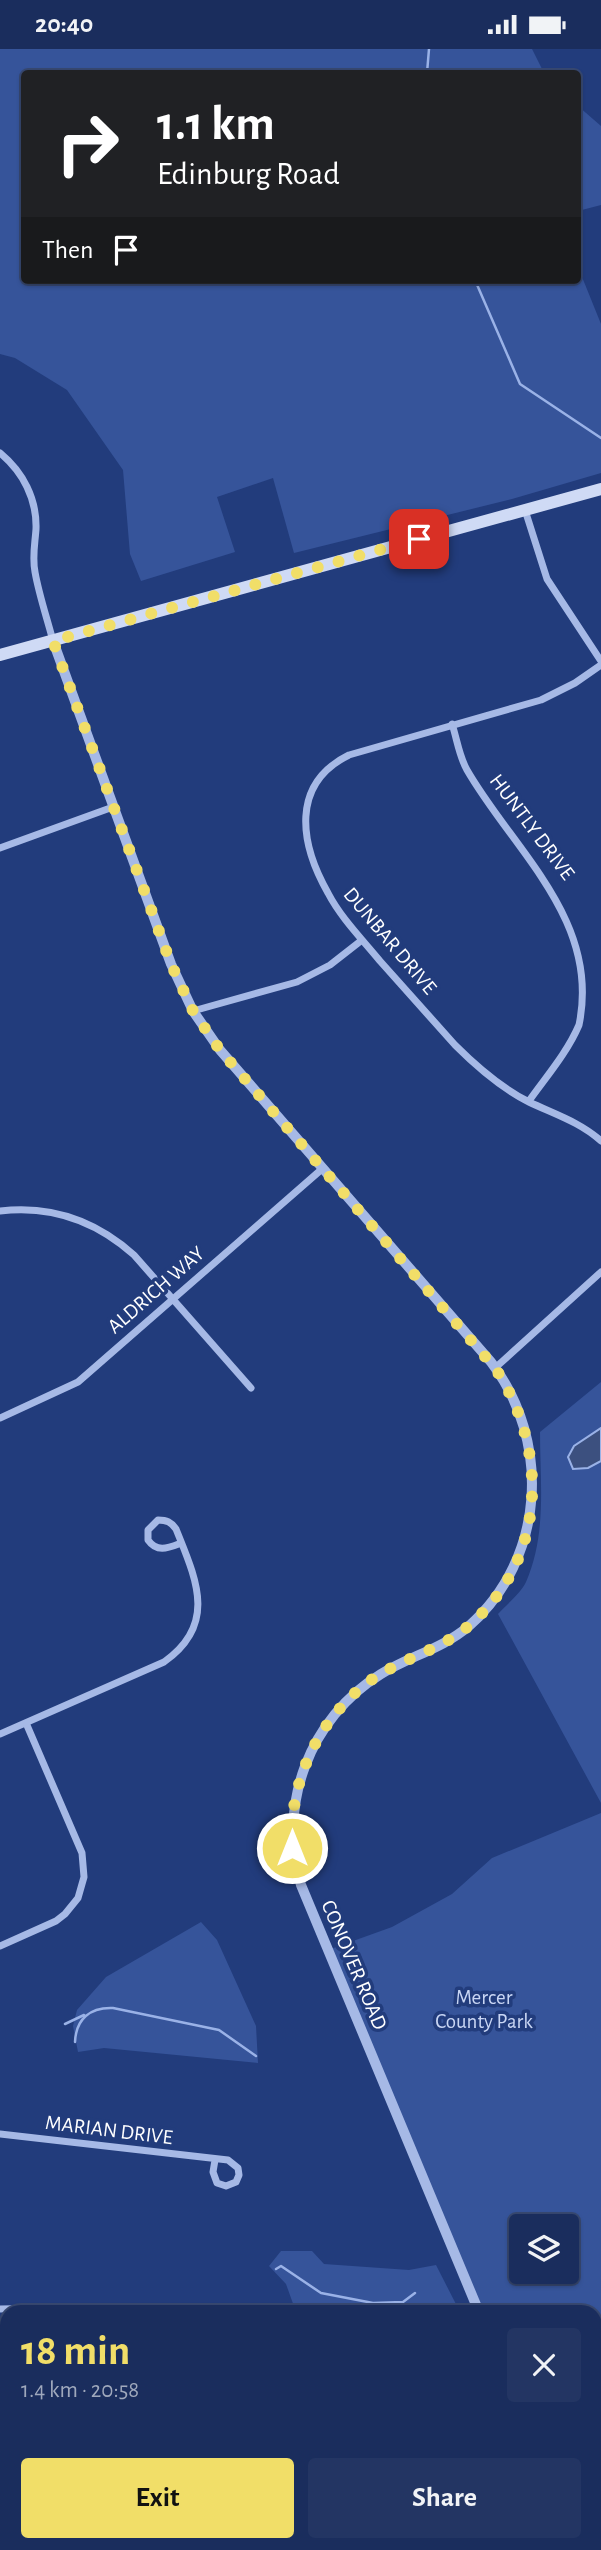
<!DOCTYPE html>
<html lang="en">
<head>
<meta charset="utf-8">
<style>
  :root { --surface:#1a2d5d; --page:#233563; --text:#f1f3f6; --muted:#9fa8bc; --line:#384972; --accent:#f1de68 }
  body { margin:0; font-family:"Alegreya Sans",sans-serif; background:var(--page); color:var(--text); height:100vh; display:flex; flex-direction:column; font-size:26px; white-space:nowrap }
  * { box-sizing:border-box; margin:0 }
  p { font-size:23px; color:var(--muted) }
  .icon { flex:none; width:38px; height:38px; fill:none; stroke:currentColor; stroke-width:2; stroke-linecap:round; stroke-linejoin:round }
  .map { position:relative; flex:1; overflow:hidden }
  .panel { position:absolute; left:0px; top:2256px; width:602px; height:247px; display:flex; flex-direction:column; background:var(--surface); border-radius:21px 21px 0 0; box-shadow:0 2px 5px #0004,0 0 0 2px var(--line) }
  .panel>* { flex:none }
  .guide { position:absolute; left:21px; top:21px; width:560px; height:214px; border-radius:7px; box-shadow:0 2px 5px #0004,0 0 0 2px var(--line); background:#202124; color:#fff; overflow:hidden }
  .controls { position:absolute; left:509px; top:2165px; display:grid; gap:14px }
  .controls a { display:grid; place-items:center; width:70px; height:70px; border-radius:7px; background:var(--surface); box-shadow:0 2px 5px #0004,0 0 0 2px var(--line); font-size:35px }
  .pin { position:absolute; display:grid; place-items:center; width:60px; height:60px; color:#fff; margin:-30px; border-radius:14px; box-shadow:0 4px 10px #0006 }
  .me { position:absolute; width:77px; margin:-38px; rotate:0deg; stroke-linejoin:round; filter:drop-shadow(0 0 5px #0008) }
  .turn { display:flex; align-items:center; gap:24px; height:147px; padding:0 21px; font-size:32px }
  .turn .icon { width:91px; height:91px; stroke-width:2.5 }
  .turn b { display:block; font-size:49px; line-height:60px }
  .then { display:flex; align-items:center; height:66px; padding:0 21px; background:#0003; gap:14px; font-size:26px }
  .round { display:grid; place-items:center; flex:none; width:74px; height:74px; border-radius:7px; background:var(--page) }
  .overview { display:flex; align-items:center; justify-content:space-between; height:119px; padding:0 21px }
  h1 { font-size:42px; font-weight:700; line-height:52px; color:var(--accent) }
  .cta { display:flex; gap:14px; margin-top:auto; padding:14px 21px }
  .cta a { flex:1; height:80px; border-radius:7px; background:var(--accent); color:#111; font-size:28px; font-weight:700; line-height:80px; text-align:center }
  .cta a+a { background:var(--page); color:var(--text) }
  .status { display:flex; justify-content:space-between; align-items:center; height:49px; padding:0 35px; background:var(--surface); direction:ltr }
  .status svg { height:19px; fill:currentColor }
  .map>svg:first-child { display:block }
  .green { fill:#36549a; fill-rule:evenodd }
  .water { fill:#3c507f; stroke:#9ab2e7; stroke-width:2 }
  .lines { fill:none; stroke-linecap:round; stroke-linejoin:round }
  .stream { stroke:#9ab2e7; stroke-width:2.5 }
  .minor { stroke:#a6b9e6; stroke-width:7 }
  .tertiary { stroke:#a6b9e6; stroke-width:10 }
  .secondary { stroke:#cfdaf5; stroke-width:12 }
  .route { stroke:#f1de68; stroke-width:12; stroke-dasharray:0 21.6 }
  .labels { text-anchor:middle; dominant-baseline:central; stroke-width:7; stroke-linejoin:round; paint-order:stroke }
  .street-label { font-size:21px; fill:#fff; stroke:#223c7c }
  .park-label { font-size:21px; fill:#c9d6f4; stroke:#223c7c }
</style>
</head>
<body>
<div class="status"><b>20:40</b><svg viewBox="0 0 49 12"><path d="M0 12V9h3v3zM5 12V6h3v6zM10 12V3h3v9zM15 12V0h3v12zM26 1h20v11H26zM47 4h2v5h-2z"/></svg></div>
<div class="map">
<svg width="601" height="2501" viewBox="0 0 601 2501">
  <rect width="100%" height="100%" fill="#223c7c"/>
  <path class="green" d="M0 0H532L544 24H24V231H578V218L601 275V424L512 450 294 504 273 429 217 448 235 503 141 532 130 505 123 421 67 341 15 309 0 305Z
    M578 57 601 77V156L578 162Z
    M601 1333V1754L498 1565C506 1556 521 1544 526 1533 547 1485 540 1433 540 1383Z
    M601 1764V2501H591L589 2496H595V2263H480L328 1901 392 1878 452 1845 492 1809ZM522 2177H567V2222H522Z
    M201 1873 217 1891 256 1977 258 2014 104 1999 78 2003 73 1977 77 1961 106 1928Z
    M281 2202H312L324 2215 409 2221 436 2216 460 2263H296L286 2235 269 2217Z"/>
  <path class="water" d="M601 1379V1412L588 1419 573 1420 568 1408 574 1397Z"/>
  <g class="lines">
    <path class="stream" d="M427 24 429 0
      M475 231 520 335 601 389
      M65 1975 84 1966
      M75 1993C76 1970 90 1958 113 1959L219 1981 256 2007
      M276 2220 281 2217 321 2244 373 2254 403 2253 415 2244
      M385 2263 392 2255"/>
    <path class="minor" d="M0 404C23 423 37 450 36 480 35 495 32 508 35 523 39 546 47 569 53 592
      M525 461 547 530 601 612
      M601 616 575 634 541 651 349 706C290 735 300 795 328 844 341 869 362 890 380 912 405 940 430 968 455 996 477 1018 501 1039 529 1053 554 1065 580 1073 601 1092
      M452 675C457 690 459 707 467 721 513 801 601 871 579 976 567 1004 546 1028 529 1052
      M0 799 113 758
      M193 962 297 933 330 916 362 891
      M0 1162C51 1156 96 1172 134 1206L251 1339
      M495 1319 601 1223
      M0 1369 78 1333 322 1120
      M0 1685 164 1613C218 1575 196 1530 176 1480 171 1473 167 1471 158 1471L148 1481V1491C157 1504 168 1499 181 1494
      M0 1897 56 1872 65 1865 78 1849 84 1828 82 1804 26 1674
      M0 2085 228 2111 238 2119 239 2126 236 2133 226 2137 217 2134 213 2123 215 2111
      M0 2260 54 2259 83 2263
      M89 2496 91 2501
      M302 2496 304 2501
      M218 2501 231 2496"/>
    <path class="tertiary" d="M53 592 171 915 193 962 220 1001 491 1313C552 1393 545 1510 469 1577 442 1600 410 1607 381 1625 309 1669 277 1757 301 1836L479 2263
      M581 2496 583 2501"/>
    <path class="secondary" d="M0 606 601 440"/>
  </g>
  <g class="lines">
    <path class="route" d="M292 1799C288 1730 322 1660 382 1624 410 1608 441 1599 466 1579 547 1513 550 1401 495 1319L220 1001 193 962 171 915 53 592 419 490"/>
  </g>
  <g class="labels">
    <g class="street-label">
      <text transform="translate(532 778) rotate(53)">HUNTLY DRIVE</text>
      <text transform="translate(390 892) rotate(50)">DUNBAR DRIVE</text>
      <text transform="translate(156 1241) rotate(-41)">ALDRICH WAY</text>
      <text transform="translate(354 1916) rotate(67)">CONOVER ROAD</text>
      <text transform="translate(109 2081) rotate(7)">MARIAN DRIVE</text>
    </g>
    <g class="park-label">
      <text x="484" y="1948">Mercer<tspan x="484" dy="24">County Park</tspan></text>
    </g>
  </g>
</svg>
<div class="controls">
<a><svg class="icon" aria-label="layers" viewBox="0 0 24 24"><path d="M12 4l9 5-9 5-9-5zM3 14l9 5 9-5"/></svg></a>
</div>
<div class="pin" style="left:419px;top:490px;background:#d93025"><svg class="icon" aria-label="arrive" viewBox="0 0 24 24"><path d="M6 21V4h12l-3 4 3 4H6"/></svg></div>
<svg class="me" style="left:292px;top:1799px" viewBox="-20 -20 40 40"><circle r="17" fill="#f1de68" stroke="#fff" stroke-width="3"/><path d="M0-11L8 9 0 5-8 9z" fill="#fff"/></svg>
<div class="guide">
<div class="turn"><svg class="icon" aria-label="right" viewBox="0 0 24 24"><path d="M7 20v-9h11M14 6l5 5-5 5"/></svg><div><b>1.1 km</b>Edinburg Road</div></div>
<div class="then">Then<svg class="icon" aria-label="arrive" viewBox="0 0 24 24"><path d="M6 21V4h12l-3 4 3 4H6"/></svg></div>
</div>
<section class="panel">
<div class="overview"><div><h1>18 min</h1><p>1.4 km · 20:58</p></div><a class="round"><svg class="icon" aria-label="close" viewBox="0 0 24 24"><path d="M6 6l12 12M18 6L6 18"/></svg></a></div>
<div class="cta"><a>Exit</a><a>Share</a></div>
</section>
</div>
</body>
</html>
